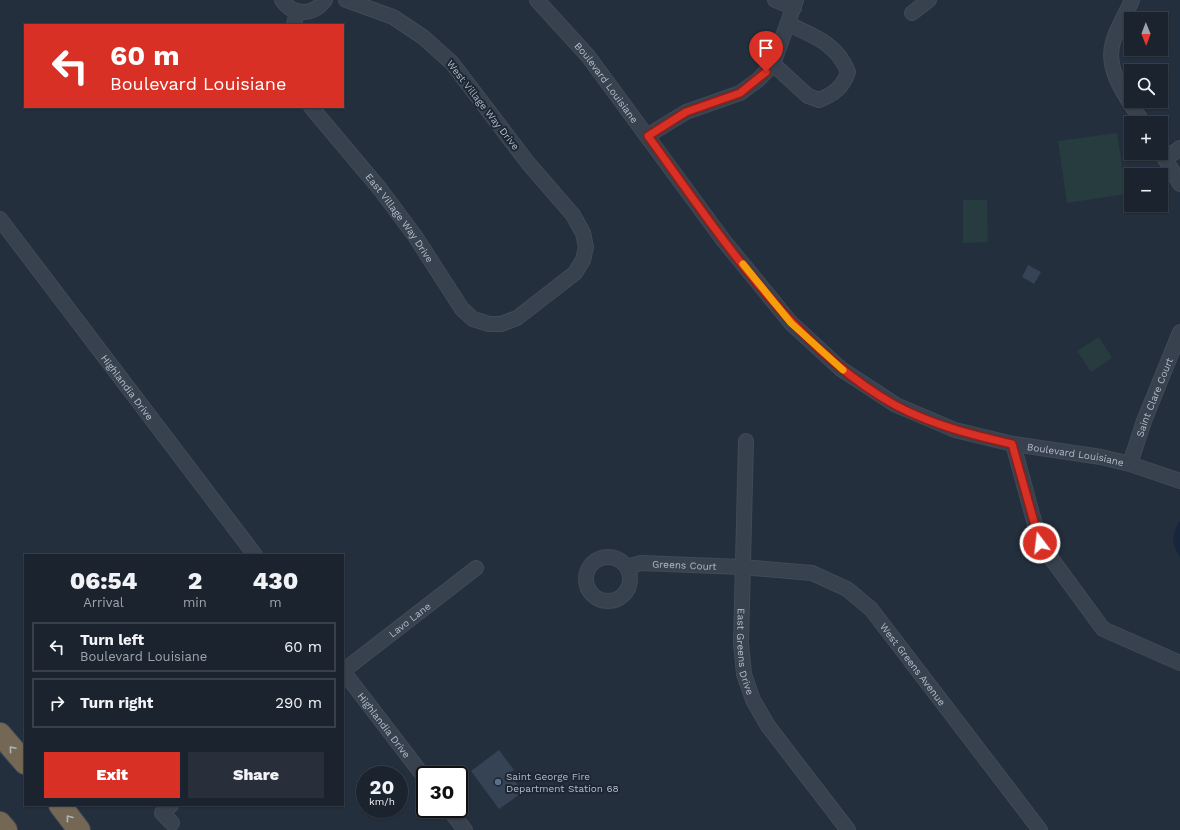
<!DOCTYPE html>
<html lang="en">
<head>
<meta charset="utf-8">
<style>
  :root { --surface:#1b232e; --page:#282f3a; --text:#f1f3f6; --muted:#a0a4aa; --line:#39404a; --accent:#d93025 }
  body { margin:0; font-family:"Work Sans",sans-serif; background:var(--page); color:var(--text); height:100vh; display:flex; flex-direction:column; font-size:15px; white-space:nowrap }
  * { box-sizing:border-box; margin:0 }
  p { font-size:13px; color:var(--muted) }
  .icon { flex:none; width:22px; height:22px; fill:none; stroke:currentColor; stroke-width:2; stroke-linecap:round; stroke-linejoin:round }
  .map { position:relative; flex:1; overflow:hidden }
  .panel { position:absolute; left:24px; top:554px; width:320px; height:252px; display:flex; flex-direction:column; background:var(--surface); border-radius:0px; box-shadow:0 1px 3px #0004,0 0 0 1px var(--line) }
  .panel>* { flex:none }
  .top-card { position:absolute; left:24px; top:24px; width:320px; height:84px; border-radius:0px; box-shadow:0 1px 3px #0004,0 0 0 1px var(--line); background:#d93025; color:#fff; overflow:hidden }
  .needle { width:26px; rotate:179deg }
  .tools { position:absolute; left:1124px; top:12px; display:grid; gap:8px }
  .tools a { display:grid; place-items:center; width:44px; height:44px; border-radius:0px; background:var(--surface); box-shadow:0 1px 3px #0004,0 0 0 1px var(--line); font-size:20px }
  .speed { position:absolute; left:356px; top:766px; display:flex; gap:8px; font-size:20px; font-weight:700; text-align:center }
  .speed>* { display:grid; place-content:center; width:52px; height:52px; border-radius:50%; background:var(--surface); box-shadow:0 1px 3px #0004,0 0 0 1px var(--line); line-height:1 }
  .speed small { font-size:10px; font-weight:400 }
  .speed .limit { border:2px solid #111; border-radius:6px; background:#fff; color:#111 }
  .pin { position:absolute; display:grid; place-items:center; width:34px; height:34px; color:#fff; margin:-41px -17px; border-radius:50% 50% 50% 0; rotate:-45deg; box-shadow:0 0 4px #0007 }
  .pin .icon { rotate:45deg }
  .me { position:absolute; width:44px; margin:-22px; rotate:345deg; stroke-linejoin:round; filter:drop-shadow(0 0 3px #0008) }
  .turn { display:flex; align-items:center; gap:14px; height:84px; padding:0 20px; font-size:18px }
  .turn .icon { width:52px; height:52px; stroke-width:2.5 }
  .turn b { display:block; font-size:28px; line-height:34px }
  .eta { display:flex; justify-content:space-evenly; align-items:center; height:68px; text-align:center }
  .eta b { font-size:24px; font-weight:800; line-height:28px }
  .cta { display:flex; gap:8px; margin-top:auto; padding:8px 20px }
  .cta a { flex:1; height:46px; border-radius:0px; background:var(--accent); color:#fff; font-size:16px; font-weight:800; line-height:46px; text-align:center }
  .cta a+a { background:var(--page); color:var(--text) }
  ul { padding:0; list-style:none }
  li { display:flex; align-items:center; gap:12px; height:50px; margin:0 8px 6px; padding:0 12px; border:2px solid var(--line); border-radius:0px }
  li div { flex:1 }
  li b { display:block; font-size:15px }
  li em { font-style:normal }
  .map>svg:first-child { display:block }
  .green { fill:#263c3f }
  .water { fill:#17263c }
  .building { fill:#364354 }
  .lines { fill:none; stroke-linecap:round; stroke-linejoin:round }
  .minor-casing { stroke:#414a57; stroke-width:16 }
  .motorway-casing { stroke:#434c59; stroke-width:24 }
  .minor { stroke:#38414e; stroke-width:14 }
  .motorway { stroke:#746855; stroke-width:22 }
  .oneway { stroke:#aeb4bd }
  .route-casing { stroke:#8d1f18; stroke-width:10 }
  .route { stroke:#d93025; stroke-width:7 }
  .slow { stroke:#f59e0b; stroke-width:7 }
  .service-dot { fill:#5c6f8a; stroke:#1d2633; stroke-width:1.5 }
  .labels { text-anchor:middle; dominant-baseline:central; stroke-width:4; stroke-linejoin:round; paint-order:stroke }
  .street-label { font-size:10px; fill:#b4bcc9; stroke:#1d2633 }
  .poi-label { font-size:10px; fill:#b4bcc9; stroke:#1d2633; text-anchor:start }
</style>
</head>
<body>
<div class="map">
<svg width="1180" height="830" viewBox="0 0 1180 830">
  <rect width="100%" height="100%" fill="#242f3e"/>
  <path class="green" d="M1117 133 1126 194 1067 203 1058 141Z
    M963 200H987L988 242 963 243Z
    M1099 337 1112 358 1091 372 1077 351Z"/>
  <path class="water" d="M1180 522V557C1171 543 1172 537 1178 523Z"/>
  <path class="building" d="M1028 265 1041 272 1034 284 1022 277Z
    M499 750 514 770 509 773 523 792 499 809 471 771Z"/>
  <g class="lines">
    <defs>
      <g id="minor">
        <path d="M282 0C293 16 313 16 325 0"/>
        <path id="s1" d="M537 0 588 56 724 241 791 323 841 369 896 405 955 430 1013 444 1101 457 1130 464 1180 481"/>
        <path d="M775 0 794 8"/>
        <path d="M1132 0C1126 14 1117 28 1113 42 1104 71 1129 100 1143 123"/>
        <path d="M912 13 929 0"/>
        <path d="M294 25 297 11"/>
        <path d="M773 64 808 96 819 100C834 94 843 87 848 72 837 44 814 36 788 24"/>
        <path id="s2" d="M311 107 380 189 415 236 462 309 473 319 489 324H501L517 318 575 273 583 260 586 247 583 233 573 215 528 163 452 63 423 37 393 17 346 0"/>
        <path d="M647 136 686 112 740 93 758 80 773 64 796 0"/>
        <path d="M1161 152 1180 184"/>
        <path d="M1165 159 1180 148"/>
        <path id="s3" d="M0 219 255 555"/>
        <path id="s4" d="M746 441 741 643 744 674 753 700 768 726 848 830"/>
        <path d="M1013 444 1040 543 1103 629 1180 663"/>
        <path id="s5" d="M1130 464 1144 421 1180 332"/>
        <circle cx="608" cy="579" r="22"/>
        <path id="s6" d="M627 567 641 563 742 567 812 573 847 589 871 609 1040 830"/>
        <path id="s7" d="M343 671 476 568"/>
        <path id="s8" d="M343 671 425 778"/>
        <path d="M171 805 162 813 172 823"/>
        <path d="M449 809 465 830"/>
      </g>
      <path id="motorway" d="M0 734 25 763
        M60 805 79 830
        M0 823 6 830"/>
    </defs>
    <use href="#minor" class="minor-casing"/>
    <use href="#motorway" class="motorway-casing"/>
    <use href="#minor" class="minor"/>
    <use href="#motorway" class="motorway"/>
  </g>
  <defs><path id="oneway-chevron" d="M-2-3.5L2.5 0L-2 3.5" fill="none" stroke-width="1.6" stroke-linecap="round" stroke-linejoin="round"/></defs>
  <g class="oneway">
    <use href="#oneway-chevron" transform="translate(12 749) rotate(-130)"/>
    <use href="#oneway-chevron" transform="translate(69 818) rotate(-127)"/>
  </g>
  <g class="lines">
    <defs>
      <path id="route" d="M766 72 740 93 686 112 648 136C717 231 791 347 895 405 932 425 973 435 1012 444L1040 543"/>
    </defs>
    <use href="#route" class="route-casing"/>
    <use href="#route" class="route"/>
    <path class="slow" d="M743 264 791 323 843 370"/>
  </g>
  <circle class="service-dot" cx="498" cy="782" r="4"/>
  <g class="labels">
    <g class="street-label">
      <text stroke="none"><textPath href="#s1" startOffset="108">Boulevard Louisiane</textPath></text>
      <text transform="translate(483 105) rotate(52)">West Village Way Drive</text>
      <text stroke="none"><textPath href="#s2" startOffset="142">East Village Way Drive</textPath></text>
      <text stroke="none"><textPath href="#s3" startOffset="211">Highlandia Drive</textPath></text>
      <text stroke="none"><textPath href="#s5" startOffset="71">Saint Clare Court</textPath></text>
      <text stroke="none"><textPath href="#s1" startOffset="732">Boulevard Louisiane</textPath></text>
      <text stroke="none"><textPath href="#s6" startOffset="58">Greens Court</textPath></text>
      <text stroke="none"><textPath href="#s7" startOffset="84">Lavo Lane</textPath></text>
      <text stroke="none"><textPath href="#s4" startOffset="211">East Greens Drive</textPath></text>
      <text stroke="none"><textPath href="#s6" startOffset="325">West Greens Avenue</textPath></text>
      <text stroke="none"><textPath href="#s8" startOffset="68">Highlandia Drive</textPath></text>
    </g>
    <g class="poi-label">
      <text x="506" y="776">Saint George Fire<tspan x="506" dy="12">Department Station 68</tspan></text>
    </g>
  </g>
</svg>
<div class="tools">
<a><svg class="needle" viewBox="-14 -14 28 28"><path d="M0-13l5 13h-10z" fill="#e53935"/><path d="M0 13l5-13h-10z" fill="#a0a4aa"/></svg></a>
<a><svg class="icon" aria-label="search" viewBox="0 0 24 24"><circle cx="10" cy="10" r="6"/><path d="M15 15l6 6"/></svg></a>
<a>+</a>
<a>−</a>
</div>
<div class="speed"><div>20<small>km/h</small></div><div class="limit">30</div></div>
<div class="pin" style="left:766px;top:72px;background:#d93025"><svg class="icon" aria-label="arrive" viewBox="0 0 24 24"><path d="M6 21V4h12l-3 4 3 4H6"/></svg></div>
<svg class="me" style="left:1040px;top:543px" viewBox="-20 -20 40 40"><circle r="17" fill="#d93025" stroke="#fff" stroke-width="3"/><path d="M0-11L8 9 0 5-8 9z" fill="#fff"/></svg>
<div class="top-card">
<div class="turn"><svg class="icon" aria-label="left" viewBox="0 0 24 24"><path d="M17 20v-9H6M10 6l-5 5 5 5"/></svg><div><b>60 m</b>Boulevard Louisiane</div></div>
</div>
<section class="panel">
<div class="eta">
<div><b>06:54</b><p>Arrival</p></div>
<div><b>2</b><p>min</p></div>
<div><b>430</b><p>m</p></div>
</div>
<ul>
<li><svg class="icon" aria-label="left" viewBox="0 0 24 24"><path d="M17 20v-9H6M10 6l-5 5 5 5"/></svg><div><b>Turn left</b><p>Boulevard Louisiane</p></div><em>60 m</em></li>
<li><svg class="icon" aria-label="right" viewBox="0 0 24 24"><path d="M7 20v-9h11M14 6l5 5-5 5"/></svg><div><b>Turn right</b></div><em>290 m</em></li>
</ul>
<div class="cta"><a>Exit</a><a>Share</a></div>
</section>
</div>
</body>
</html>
